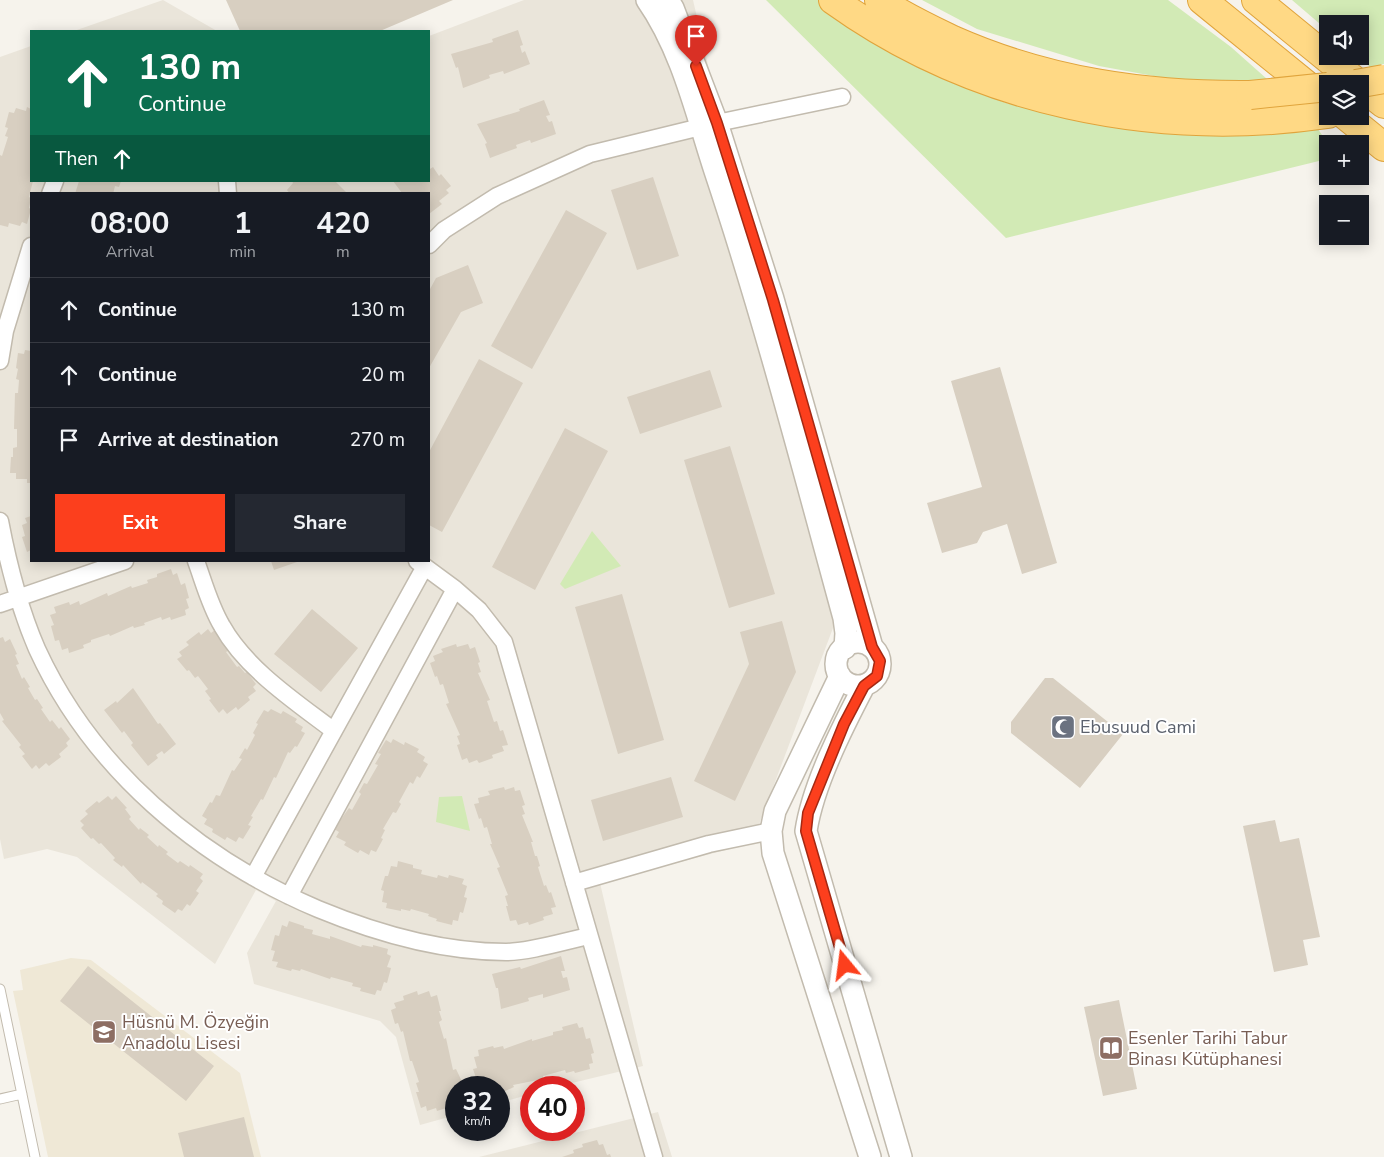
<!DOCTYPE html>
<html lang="en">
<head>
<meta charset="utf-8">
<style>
  :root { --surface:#171b24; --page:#242831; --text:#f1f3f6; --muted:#9ea1a6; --line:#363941; --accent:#fc3f1d }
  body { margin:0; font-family:"Nunito Sans",sans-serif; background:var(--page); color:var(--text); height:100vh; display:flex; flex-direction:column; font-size:19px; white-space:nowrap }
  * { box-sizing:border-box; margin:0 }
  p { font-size:16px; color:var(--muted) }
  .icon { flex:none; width:28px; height:28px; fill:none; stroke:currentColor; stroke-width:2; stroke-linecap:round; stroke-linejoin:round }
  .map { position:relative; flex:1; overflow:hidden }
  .details { position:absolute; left:30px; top:192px; width:400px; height:370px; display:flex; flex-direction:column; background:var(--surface); border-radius:0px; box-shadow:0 2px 12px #0003 }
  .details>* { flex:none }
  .top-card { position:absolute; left:30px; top:30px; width:400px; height:152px; border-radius:0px; box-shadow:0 2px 12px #0003; background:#0b6e4f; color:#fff; overflow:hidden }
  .tools { position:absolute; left:1319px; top:15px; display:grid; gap:10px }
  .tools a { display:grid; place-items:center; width:50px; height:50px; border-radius:0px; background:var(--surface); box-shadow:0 2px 12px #0003; font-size:25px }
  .speed { position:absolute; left:445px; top:1076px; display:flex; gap:10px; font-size:25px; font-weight:700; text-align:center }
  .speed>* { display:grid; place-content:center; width:65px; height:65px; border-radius:50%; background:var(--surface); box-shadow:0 2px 12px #0003; line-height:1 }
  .speed small { font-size:12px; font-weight:400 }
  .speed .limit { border:8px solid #d22; background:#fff; color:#111 }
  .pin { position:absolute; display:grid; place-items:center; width:42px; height:42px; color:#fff; margin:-51px -21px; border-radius:50% 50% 50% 0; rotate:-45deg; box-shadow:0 0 5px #0007 }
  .pin .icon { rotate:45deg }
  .me { position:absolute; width:55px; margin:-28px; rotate:344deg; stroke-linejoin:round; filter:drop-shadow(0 0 4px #0008) }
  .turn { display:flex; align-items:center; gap:18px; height:105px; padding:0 25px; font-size:22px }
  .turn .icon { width:65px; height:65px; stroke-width:2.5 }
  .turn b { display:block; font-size:35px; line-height:42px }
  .then { display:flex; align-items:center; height:48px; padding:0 25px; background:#0003; gap:10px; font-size:19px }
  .eta { display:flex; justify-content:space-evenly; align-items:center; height:85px; text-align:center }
  .eta b { font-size:30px; font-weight:700; line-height:35px }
  .primary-button { display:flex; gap:10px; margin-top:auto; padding:10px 25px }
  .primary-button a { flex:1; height:58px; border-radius:0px; background:var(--accent); color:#fff; font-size:20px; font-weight:700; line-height:58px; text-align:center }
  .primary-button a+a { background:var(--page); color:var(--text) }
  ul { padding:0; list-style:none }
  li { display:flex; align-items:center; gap:15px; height:65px; padding:0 25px; border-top:1px solid var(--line) }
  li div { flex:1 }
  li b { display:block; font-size:19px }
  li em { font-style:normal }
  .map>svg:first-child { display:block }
  .residential { fill:#eae5da; fill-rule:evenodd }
  .education { fill:#efe8d6 }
  .green { fill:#d2eab5 }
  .building { fill:#d8cfc1 }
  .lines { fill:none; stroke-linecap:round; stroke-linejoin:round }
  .service-casing { stroke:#c2bbae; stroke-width:11 }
  .minor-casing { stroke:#c2bbae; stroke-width:19 }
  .tertiary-casing { stroke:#c2bbae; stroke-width:24 }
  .trunk-casing { stroke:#e0a43c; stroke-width:30 }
  .service { stroke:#fff; stroke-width:9 }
  .minor { stroke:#fff; stroke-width:16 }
  .tertiary { stroke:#fff; stroke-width:21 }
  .trunk { stroke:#ffd985; stroke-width:28 }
  .trunk-bridge-casing { stroke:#e0a43c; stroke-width:30; stroke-linecap:butt }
  .trunk-bridge { stroke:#ffd985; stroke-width:28 }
  .route-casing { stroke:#a42913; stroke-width:12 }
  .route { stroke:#fc3f1d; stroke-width:9 }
  .labels { text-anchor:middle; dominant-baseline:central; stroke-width:4; stroke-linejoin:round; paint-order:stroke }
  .worship-label { font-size:18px; fill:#5b616d; stroke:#fff; text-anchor:start }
  .education-label { font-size:18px; fill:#785e54; stroke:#fff; text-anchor:start }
</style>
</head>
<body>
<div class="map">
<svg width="1384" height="1157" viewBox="0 0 1384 1157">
  <rect width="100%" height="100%" fill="#f6f3ec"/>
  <path class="residential" d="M163 0 217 31H74Z
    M524 0H693L836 620 752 843 600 883 643 1066 555 1087 531 1088V1094L499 1103V1088H456V1115L420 1125 396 1037 380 1021 254 984 247 953 276 901 256 890 215 964 77 857 47 849 4 859 0 839V57L31 46V181H429V36ZM31 194H429V561H31Z
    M658 1112 672 1157H479Z"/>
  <path class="education" d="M71 958 91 960 240 1073 261 1157H48L13 991 23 990 20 970Z"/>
  <path class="green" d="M766 0H818L828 10 915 66 1006 103 1150 129H1318L1328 144 1327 159 1006 238Z
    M922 0H1168L1231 47 1267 79 1244 84 1192 83 1099 66 977 29Z
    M1292 0H1384V64L1370 67 1358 56H1360V24H1328L1327 30Z
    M592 531 621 566 565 589 560 584Z
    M462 796 470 831 436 822 439 797Z"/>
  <path class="building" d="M226 0H453L380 31H240Z
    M518 30 523 45 520 46 522 53 525 51 530 64 504 74 503 71 489 75 490 78 463 88 458 67 456 68 451 54 493 42 492 39Z
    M544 100 550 115 546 116 549 122 552 121 556 134 531 143 530 140 516 145 517 148 490 158 485 144 487 143 477 124 520 111 519 109Z
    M27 107 31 109V181H33L29 197 31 198 29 208 31 209 27 224 22 222 20 226 9 223 8 227 0 225V155L2 156 8 137 5 136 8 128 5 127 9 112 14 113 16 108 26 111Z
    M429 167 430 169 433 167 439 176 441 174 451 186 446 190 449 193 439 201 442 204 429 214V194H400L402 193 393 181H429Z
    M653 177 679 256 637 270 611 190Z
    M79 181H121L119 187 115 186 113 194H75Z
    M292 181H335L348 194H290L287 190 293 183Z
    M566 210 607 233 532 369 491 346Z
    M468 265 483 303 461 312 429 368V291L436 278Z
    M25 350 31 351V483H27V479H16V473H10L11 457H13V448L17 447V429H14L15 393H18L19 380 16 379 18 369 16 368 18 353 24 354Z
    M479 359 523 383 442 532 429 525V452Z
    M1000 367 1057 563 1022 574 1007 524 983 532 977 543 942 553 927 503 982 487 951 381Z
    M710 370 722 407 640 434 627 397Z
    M565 428 608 451 535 590 492 567Z
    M730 446 775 594 729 608 684 460Z
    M31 516V550L27 552 22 537 25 536 22 525 27 523 25 518Z
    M271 561H297V562L274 570Z
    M171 569 173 575 177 573 181 585 185 583 189 598 186 599 189 608 185 610 186 615 171 620 170 617 162 620 161 617 144 623 145 625 134 628 133 626 110 636 109 634 91 640V642L83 645 84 648 69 653 68 648 62 650 59 640 55 641 51 626 54 625 50 615 56 613 54 607 69 602 70 605 79 601 80 605 107 593 108 596 131 586 132 588 148 583 147 580 157 577V574Z
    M622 594 664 740 618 754 575 607Z
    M312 609 358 648 321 692 274 654Z
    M782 621 796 672 735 801 694 781 749 664 740 632Z
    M208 629 211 633 215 630 225 642 223 644 228 651 226 652 237 667 239 666 245 673 247 672 256 684 253 687 256 691 248 697 250 700 238 710 236 707 227 714 223 709 219 713 209 700 211 699 205 691 208 689 198 676 195 678 189 670 187 671 177 659 182 656 179 652 189 645 186 642 199 632 201 635Z
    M3 637 5 642 10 639 17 654 15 655 19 664 16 665 22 679 24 677 30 687 28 688 35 700 37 699 43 708 41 709 50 722 52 720 59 729 61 727 70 739 66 743 68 746 59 754 61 757 49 766 46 763 39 769 36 765 32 769 22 756 25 754 19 747 21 745 2 721 4 720 0 713V638Z
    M456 644 457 647 468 644 470 649 475 647 480 662 478 663 481 672 478 673 490 700 487 701 494 722 497 721 500 731 503 730 508 745 502 746 504 751 492 755 493 758 479 763 477 760 469 763 467 758 462 760 457 745 460 744 457 736 460 735 446 704 449 703 443 684 440 685 437 676 435 677 430 663 435 661 433 656 443 652 441 649Z
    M1045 678H1053L1123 734 1080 788 1011 733V722Z
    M133 688 158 724 160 723 176 744 164 754 162 751 156 755 158 758 148 766 131 745 133 743 124 731 122 733 104 710 116 701 117 703Z
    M271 709 281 714 283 711 297 719 295 722 303 727 301 731 305 733 297 747 295 746 290 753 288 752 276 778 274 777 263 800 261 799 251 816 253 817 248 825 251 826 243 839 239 837 236 842 227 837 225 840 212 832 213 829 204 824 207 819 202 816 210 802 212 803 216 795 220 796 232 770 234 771 242 759 239 758 245 748 247 750 255 735 253 733 258 724 256 723 264 710 268 712Z
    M393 739 404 745 405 742 419 749 417 752 425 757 423 761 428 764 420 778 417 776 413 784 410 782 399 802 401 804 396 813 393 812 383 829 385 830 381 838 383 839 376 852 371 850 369 855 360 850 358 853 344 845 346 842 336 837 339 832 334 829 349 808 352 810 361 794 359 792 364 783 367 784 378 765 375 764 381 754 378 753 386 740 391 743Z
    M671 777 683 817 603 841 591 800Z
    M504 787 505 790 514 787 515 791 520 790 525 805 522 806 525 814 522 815 533 842H531L535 856H537L540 866 538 867 544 886 546 885 549 893 551 892 556 907 551 908 553 914 543 917 544 920 529 925 528 922 518 925 516 920 510 921 506 906H508L505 896 508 895 497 868 500 867 490 844H492L487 827 484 828 481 818 479 819 474 804 479 803 478 798 490 795 488 791Z
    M108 796 112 800 116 796 127 808 125 809 131 817 129 819 139 830 140 828 149 835 147 837 158 847 159 845 168 852 166 854 178 863 180 861 189 867 190 865 203 874 200 878 203 881 196 891 199 893 190 906 187 904 182 911 178 909 175 913 162 904 163 901 156 896 158 894 142 882 141 884 123 865 122 867 113 860 115 858 101 843 99 844 93 838 91 839 81 828 84 825 80 821 88 814 85 811 97 801 99 803Z
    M1275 820 1280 842 1299 838 1320 937 1303 940 1308 965 1274 972 1243 826Z
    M398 861 413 865V868L422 870 421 874 437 878 438 875 448 878 449 875 464 879 462 884 467 886 464 897 467 898 463 913 460 912 458 921 453 920 452 925 436 921 437 919 428 916 429 914 411 909 410 911 401 909V911L386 908 387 903 382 902 384 891 381 890 385 876H388L391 866 397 867Z
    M289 921 304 926V928L313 930 312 934 330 939V936L361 947 362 945 373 947V945L388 949 387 954 391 956 387 967 391 968 387 983 384 982 381 991 377 990 375 995 360 991 361 988 352 986 353 983 331 977 330 979 301 969 300 971 292 969 291 971 276 967 278 962 272 961 275 951 271 950 275 935 279 936 282 925 287 927Z
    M561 956 565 971H561L563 978 567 977 570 990 543 998V994L528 998 529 1001 501 1009 498 988H496L492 974 520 967 521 969Z
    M88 966 214 1066 186 1101 60 1001Z
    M417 991 418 995 429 991 431 997 437 995 441 1011H439L442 1020 439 1022 444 1039 446 1038 453 1070 456 1069 465 1088H456V1101L451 1103 452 1106 437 1111 436 1108 427 1111 426 1106 421 1108 416 1092H419L416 1083 419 1082 412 1061H410L403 1031 401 1032 398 1023 395 1024 391 1010 396 1008 394 1003 404 1000 403 996Z
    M1119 1000 1137 1089 1103 1096 1084 1007Z
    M577 1023 579 1028 583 1027 586 1039 590 1038 594 1053 591 1054 593 1063 589 1064 590 1069 575 1073 574 1071 566 1073 565 1070 543 1076V1079L513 1085 514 1087 499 1094V1088H483L481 1083 478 1084 473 1069 477 1068 474 1057 479 1056 478 1050 493 1046 494 1048 503 1046 504 1049 532 1039V1041L553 1035V1032L563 1030 562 1027Z
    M244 1117 254 1157H184L178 1133Z
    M597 1140 599 1145 603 1144 607 1155 610 1154 611 1157H562L574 1153 573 1150 583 1147 582 1144Z"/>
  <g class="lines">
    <defs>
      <path id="service" d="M0 989 35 1157
        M0 1099 22 1094"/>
      <path id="minor" d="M227 181 228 194
        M50 194 55 181
        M429 245 444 230 497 196 590 154 717 123 842 97
        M0 361 5 331 31 246
        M0 521C8 563 20 610 37 649 92 769 198 858 318 909 376 933 442 952 506 952 530 952 565 941 589 936
        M196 561C204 583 210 606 222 626 246 669 296 702 334 731
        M417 561 455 589 479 610 504 642 654 1157
        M0 604 125 561
        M253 877 424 568
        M574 883 709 844 771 831
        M289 896 455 589"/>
      <path id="tertiary" d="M647 0C682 50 696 113 715 171 764 318 803 468 844 618L846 633 845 648
        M668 0 673 8 717 123 773 299 872 647
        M836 664a22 22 0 1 1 44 0a22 22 0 1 1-44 0Z
        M840 676 775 811 771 831 773 853 870 1157
        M864 686C842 728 813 785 806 831L901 1157"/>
      <path id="trunk" d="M833 0C975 102 1155 139 1328 114
        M879 0C902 16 928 28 953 40 1048 82 1147 96 1250 95
        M1202 0 1325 100
        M1256 0 1359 84
        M1360 85 1384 104
        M1346 116 1384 147"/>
    </defs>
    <use href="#service" class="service-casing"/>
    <use href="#minor" class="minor-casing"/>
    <use href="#tertiary" class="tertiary-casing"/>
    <use href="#trunk" class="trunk-casing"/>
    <use href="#service" class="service"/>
    <use href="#minor" class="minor"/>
    <use href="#tertiary" class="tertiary"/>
    <use href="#trunk" class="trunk"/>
    <defs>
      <path id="trunk-bridge" d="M1356 84 1384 79
        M1250 95 1328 87"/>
    </defs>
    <use href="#trunk-bridge" class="trunk-bridge-casing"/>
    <use href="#trunk-bridge" class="trunk-bridge"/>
  </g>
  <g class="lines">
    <defs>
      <path id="route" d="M696 66 717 123 773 300 872 647 880 661 877 676 864 686 844 724 808 813 806 831 845 965"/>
    </defs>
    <use href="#route" class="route-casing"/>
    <use href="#route" class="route"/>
  </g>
  <defs>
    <symbol id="mosque-square" viewBox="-11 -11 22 22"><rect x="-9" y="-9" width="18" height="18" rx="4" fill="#6b7280" stroke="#fff"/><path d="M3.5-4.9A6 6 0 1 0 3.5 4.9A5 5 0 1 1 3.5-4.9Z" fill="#fff"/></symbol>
    <symbol id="school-square" viewBox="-11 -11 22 22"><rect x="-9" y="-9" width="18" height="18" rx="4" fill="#8d6e63" stroke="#fff"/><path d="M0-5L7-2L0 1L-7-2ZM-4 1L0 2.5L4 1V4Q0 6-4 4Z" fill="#fff"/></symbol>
    <symbol id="library-square" viewBox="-11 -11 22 22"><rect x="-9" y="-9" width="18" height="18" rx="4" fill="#8d6e63" stroke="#fff"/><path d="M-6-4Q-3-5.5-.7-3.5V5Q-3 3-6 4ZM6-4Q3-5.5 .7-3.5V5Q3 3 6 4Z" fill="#fff"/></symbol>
  </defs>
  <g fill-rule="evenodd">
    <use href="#mosque-square" x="1049" y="713" width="28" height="28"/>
    <use href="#school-square" x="90" y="1018" width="28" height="28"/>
    <use href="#library-square" x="1097" y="1034" width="28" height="28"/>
  </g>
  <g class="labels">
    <g class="worship-label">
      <text x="1080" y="727">Ebusuud Cami</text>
    </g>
    <g class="education-label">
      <text x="122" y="1022">Hüsnü M. Özyeğin<tspan x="122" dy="21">Anadolu Lisesi</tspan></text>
      <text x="1128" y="1038">Esenler Tarihi Tabur<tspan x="1128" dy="21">Binası Kütüphanesi</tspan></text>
    </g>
  </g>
</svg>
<div class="tools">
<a><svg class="icon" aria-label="sound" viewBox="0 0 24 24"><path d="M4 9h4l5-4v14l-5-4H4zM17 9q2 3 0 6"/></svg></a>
<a><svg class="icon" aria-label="layers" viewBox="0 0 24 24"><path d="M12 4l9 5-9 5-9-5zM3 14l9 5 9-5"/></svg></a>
<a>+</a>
<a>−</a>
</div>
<div class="speed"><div>32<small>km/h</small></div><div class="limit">40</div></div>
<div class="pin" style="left:696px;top:66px;background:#d93025"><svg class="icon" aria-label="arrive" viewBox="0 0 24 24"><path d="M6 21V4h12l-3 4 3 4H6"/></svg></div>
<svg class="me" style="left:845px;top:965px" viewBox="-20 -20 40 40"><path d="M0-17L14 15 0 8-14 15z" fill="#fc3f1d" stroke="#fff" stroke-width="4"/></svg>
<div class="top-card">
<div class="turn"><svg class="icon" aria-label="ahead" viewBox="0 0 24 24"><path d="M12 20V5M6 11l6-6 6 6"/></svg><div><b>130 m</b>Continue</div></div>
<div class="then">Then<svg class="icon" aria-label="ahead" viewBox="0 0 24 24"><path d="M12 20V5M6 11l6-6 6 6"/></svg></div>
</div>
<section class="details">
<div class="eta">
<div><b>08:00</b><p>Arrival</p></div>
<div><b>1</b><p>min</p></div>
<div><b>420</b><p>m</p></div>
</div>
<ul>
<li><svg class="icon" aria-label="ahead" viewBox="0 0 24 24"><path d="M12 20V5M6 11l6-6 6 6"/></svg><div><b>Continue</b></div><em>130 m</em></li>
<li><svg class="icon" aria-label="ahead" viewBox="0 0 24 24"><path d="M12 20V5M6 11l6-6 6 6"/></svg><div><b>Continue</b></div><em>20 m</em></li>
<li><svg class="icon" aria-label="arrive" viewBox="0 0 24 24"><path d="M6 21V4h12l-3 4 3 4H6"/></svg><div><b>Arrive at destination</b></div><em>270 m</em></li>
</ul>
<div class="primary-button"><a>Exit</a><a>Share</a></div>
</section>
</div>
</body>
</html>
